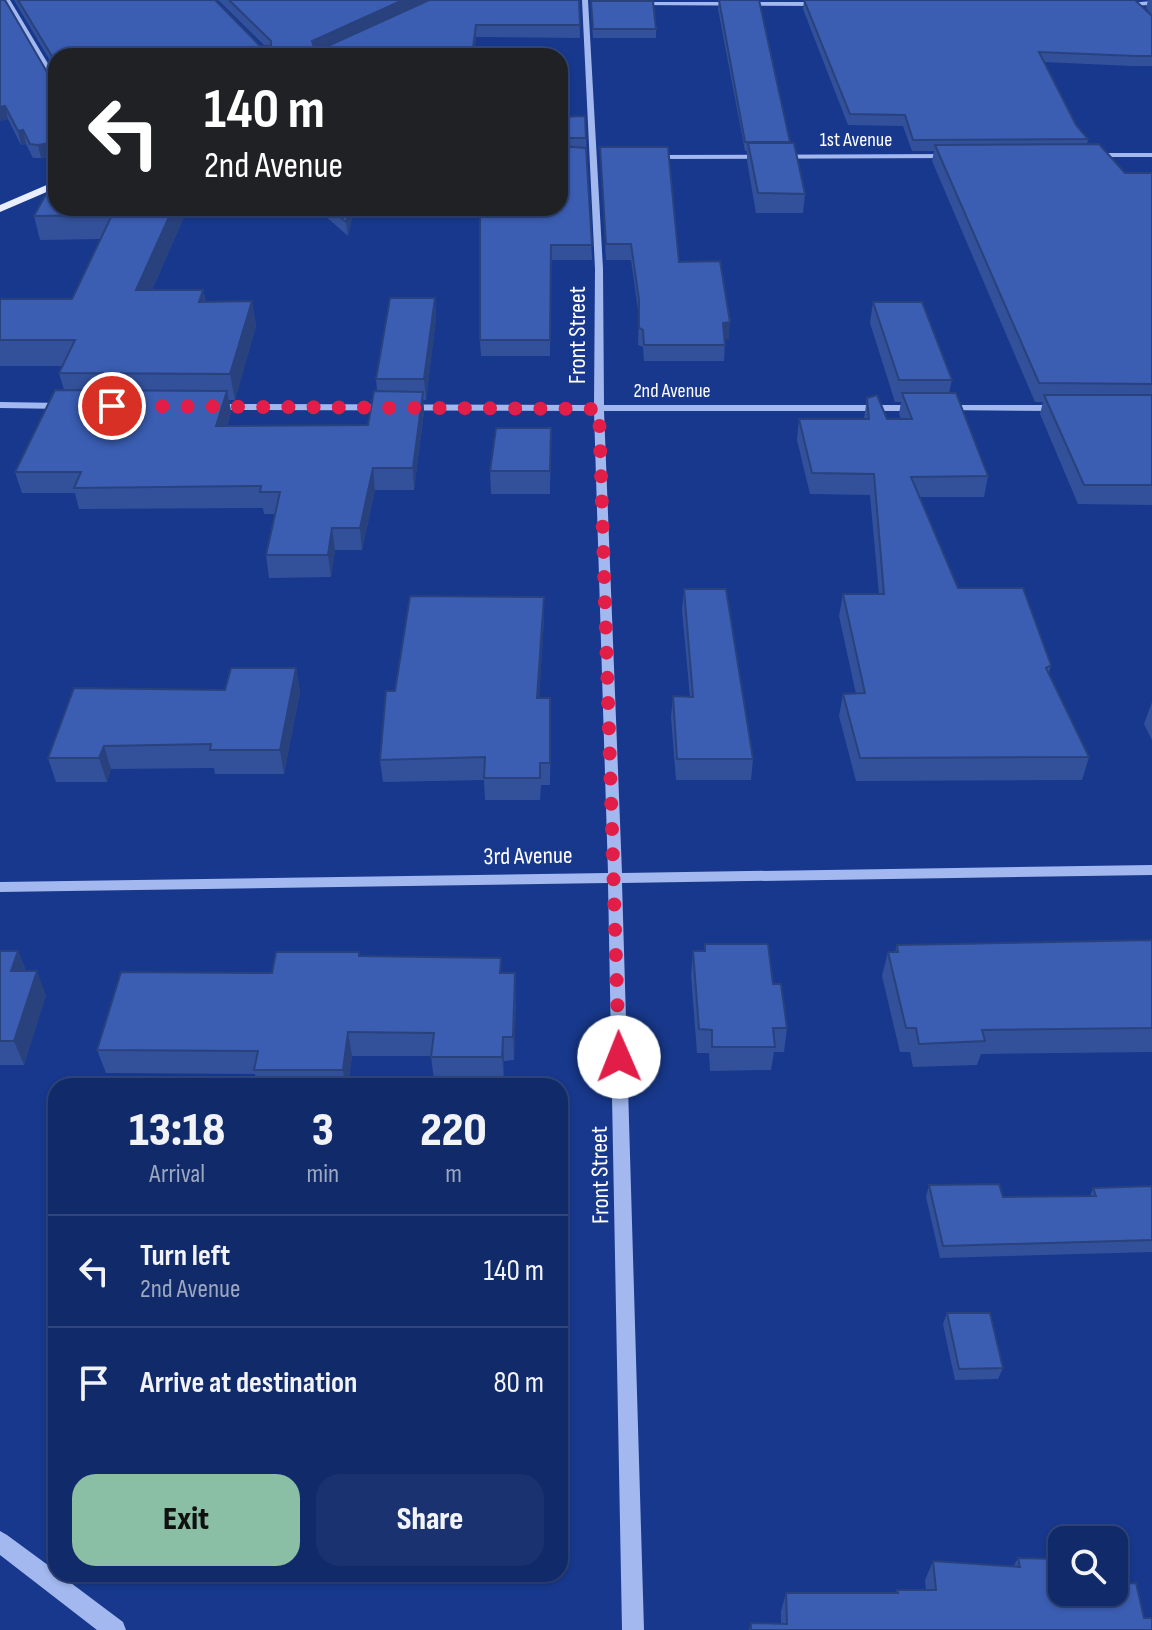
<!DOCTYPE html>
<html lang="en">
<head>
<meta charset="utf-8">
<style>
  :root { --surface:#112a69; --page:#1a326f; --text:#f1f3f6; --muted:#9ca7c0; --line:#30467d; --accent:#8abfa5 }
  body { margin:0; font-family:"Sofia Sans Condensed",sans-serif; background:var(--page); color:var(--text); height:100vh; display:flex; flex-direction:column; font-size:30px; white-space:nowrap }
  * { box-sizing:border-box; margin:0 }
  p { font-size:26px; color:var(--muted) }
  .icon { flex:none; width:44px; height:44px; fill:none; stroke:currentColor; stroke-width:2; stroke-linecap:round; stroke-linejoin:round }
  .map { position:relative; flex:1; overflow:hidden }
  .sheet { position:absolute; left:48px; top:1078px; width:520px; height:504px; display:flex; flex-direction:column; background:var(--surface); border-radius:24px; box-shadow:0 2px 6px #0004,0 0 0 2px var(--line) }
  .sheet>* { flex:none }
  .guide { position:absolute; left:48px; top:48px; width:520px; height:168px; border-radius:24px; box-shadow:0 2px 6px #0004,0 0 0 2px var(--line); background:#202124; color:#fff; overflow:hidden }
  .controls { position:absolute; left:1048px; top:1526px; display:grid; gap:16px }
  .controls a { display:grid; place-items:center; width:80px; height:80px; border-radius:16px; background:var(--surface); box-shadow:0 2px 6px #0004,0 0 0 2px var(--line); font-size:40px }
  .pin { position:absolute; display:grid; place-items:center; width:68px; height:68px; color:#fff; margin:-34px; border:4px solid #fff; border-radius:50%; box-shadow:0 2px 8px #0007 }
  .me { position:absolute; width:88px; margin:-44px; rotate:359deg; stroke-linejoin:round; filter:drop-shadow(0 0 6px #0008) }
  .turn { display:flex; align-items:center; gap:28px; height:168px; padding:0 24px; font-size:36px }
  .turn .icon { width:104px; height:104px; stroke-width:2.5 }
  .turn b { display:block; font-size:56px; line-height:68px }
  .eta { display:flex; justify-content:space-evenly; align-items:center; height:136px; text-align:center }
  .eta b { font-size:48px; font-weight:800; line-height:56px }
  .button { display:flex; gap:16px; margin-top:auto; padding:16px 24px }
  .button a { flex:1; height:92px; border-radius:24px; background:var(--accent); color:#111; font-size:32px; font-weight:800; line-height:92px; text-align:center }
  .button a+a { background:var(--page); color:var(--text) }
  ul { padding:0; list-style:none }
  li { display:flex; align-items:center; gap:24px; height:112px; padding:0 24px; border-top:2px solid var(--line) }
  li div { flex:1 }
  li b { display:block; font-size:30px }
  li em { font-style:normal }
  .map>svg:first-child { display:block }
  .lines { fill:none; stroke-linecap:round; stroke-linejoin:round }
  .minor { fill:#a2b8ef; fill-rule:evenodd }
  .major { fill:#e9eeff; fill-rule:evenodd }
  .wall { fill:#33519a }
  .shaded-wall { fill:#29427d }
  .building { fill:#3b5eb3; stroke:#29427d; stroke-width:2 }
  .route { stroke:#e11d48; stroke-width:14; stroke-dasharray:0 25.2 }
  .labels { text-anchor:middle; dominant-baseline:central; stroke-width:7; stroke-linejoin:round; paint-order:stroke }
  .far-street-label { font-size:20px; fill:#fff; stroke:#17388c }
  .street-label { font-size:24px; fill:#fff; stroke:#17388c }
</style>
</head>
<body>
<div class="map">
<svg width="1152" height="1630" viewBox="0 0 1152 1630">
  <rect width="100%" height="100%" fill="#17388c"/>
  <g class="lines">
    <path class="minor" d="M4 0H10L56 77V85L53 83Z
      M582 0H588L603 269 604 405H916L921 408 916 411H604L622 873 1152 865V875L622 883 644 1630H622L608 883 0 892V882L608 873 594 411 212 410 207 407 212 404 594 405 595 269Z
      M1152 1V5L1121 6 1118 4Z
      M637 2H820L823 4 820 6 635 5Z
      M1089 153H1152V157H1092L1088 155Z
      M952 154 956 156 955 158 652 159 648 157 652 155Z
      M0 402 64 403 69 406 64 409 0 408Z
      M944 405H1060L1065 408 1060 411 940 410V406Z
      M0 1531 7 1535 56 1571V1574H59L123 1622 126 1630H97L0 1555Z"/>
    <path class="major" d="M56 181V188L0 212V205Z"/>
  </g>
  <path class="wall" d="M0 0 47 72 53 75 55 69 14 0H215L260 46H265L218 0H579L580 38 476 37 474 56H56V156L41 158H33L26 144 21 145 8 119 0 121Z
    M719 0 790 143 805 194 803 213H756L747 161V151H745L718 9Z
    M804 0 1152 16V66H1132L1044 62 1076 125 1088 139 1087 144 1125 173H1152V505L1078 504 1040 414 1043 402H1035L932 161 934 151H912L903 126 848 125 803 9Z
    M1148 0H1152V15L1146 8Z
    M591 9 656 29V38H593Z
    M585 116 592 260H551L550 356H481L480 340 560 208V117Z
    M600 147 679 262 729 339H725L724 361H644L643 347 638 345 639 316 631 260H606Z
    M56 208H188L152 290H203L206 302 252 301 256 326 235 400H229L231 412 227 426 368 425 377 391 376 379 435 298 436 319 426 400H423L424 412 414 490H375L362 550H335L331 577 269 578 266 555 275 514H264L263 508 79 509 75 493H22L15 472 64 390 59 373 63 366H0V299H72L100 239 40 240 34 216Z
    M316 208H450L449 214 353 213 348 236Z
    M873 302 952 380 949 393 988 476 984 497H920L958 588 1051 665 1049 674 1089 757 1082 780 856 781 839 716 843 694H856L839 616 843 594H879L870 495 810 494 797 440 799 419H864L867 398 887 419H901L899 414 901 402H895L870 323Z
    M551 428 550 494H491L490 471Z
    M684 589 753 759 751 780H676L671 717 673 696 690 697 682 610Z
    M544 597V618L539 698 551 720 550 785H541L540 800H485L484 780 383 782 380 760 395 691Z
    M296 668 300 692 284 774H215L214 768 111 769 107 782H56L48 758Z
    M1152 702V740L1144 724Z
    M1152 940V1052L981 1054 977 1065 913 1067 910 1052H900L882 976 888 952H895L897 945Z
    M705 944 773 984 787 1028 784 1052H774L771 1070 710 1071 709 1053H697L691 975 693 951H704Z
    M0 951H18L26 971 46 995 24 1065H0Z
    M359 952 360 956 501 973 516 997 514 1060 504 1061V1081L434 1080 431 1056H352L348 1086H258L255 1074 106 1073 97 1050 272 973Z
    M929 1185 1003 1197 1090 1196 1093 1188 1152 1186V1252L940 1258 926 1197Z
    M947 1313 1003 1368 998 1379 955 1380 943 1324Z
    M1018 1558 1144 1618 1152 1630H749L751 1623 781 1624V1611L786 1593H895L897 1590H926L925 1580 933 1561 1013 1567Z"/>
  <path class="shaded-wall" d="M403 0H430L314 53 312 41Z
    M476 25V37L473 56V48Z
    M5 106 8 119 0 121V107Z
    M23 130 26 144 21 145 18 131Z
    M56 142V156L41 158 38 145Z
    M173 208H188L141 315 136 290Z
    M350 208H353V213L348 236 346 222Z
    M203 290 208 315 199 302Z
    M435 298 436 319 426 400 424 379Z
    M252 301 256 326 235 400 230 374Z
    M730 322 729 339 721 340 723 323Z
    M227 391 231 412 220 448 216 426Z
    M423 392 424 412 414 490 413 468Z
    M373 468 375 490 362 550 360 528Z
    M332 528 335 550 331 577 328 555Z
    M544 597V618L538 720 537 698Z
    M296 668 300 692 284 774 280 750Z
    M104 746 111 769 107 782 99 758Z
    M18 951 27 975 11 971Z
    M37 971 46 995 24 1065 14 1041Z
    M515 973 516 997 514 1060 513 1037Z
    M348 1032 352 1056 348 1086H345L343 1070Z
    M503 1037 504 1061V1081L502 1057Z"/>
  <path class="building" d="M0 0H5L47 72 53 75 56 63 18 0H215L260 46H271V41L229 0H403L312 41 314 47 328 46 429 0H579L580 25H476L473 48H464L463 56H56V142L38 145 30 144 23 130 18 131 5 106 0 107Z
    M719 0H759L790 142H745Z
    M804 0H1135L1152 16V56H1135L1039 52 1076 125 1088 139 913 140 905 115 850 114Z
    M591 1H653L656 29H593Z
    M585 116 586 138H560V117Z
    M748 143H794L805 194 758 193Z
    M1099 144 1125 173H1152V384L1039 383 935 145Z
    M560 146 586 148 592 245H551L550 340H480V208H560Z
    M600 147H668L679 262 720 261 730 322 723 323 725 345H644L643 330 639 328V300L631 244H606Z
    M56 176V208H173L136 290H203L199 302 252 301 230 374 59 373 75 340H0V299H72L112 215 34 216Z
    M330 208H350L346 222Z
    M390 298H435L424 379H376Z
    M873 302H922L952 380H899Z
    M55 390 227 391 216 426 368 425 374 391 423 392 413 468H373L360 528H332L328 555H266L280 492H260L261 486 74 488 81 472H15Z
    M902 393H956L988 476 911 477 958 588H1023L1051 665 1046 668 1089 757 860 758 843 694 865 693 843 594H884L874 474 812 473 799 419H869L867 398 877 395 887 419H912Z
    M1044 395H1152V485H1084Z
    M496 428H551L550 471H490Z
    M684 589H726L753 759H677L673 696 693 697Z
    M410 596 544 597 537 698H550V763H540V778H484L485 757 380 760 386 691H395Z
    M231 668H296L280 750H210L211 744 104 746 99 758H48L74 688 225 690Z
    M1152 940V1028L982 1030 985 1041 919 1044 916 1028H906L888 952H898L897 945Z
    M705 944H768L773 984H781L787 1028H773L775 1047H712V1030L699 1029 693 951H705Z
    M0 951H18L11 971H37L14 1041H0Z
    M276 952H359V956L501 958 500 973H515L513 1037H503L502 1057H431L434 1033 348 1032 343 1070H254L258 1051 97 1050 121 972 272 973Z
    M999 1184 1003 1197 1096 1196 1093 1188 1152 1186V1240L943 1246 929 1185Z
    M947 1313H990L1003 1368 959 1369Z
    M1018 1558 1062 1559V1592H1114V1584L1136 1583 1144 1618H1152V1630H751V1623L787 1624 786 1593H898L897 1590H936L933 1561 1020 1567Z"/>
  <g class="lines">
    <path class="route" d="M112 406 599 409 619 1057"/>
  </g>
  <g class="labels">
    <g class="far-street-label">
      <text x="856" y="140">1st Avenue</text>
      <text x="672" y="391">2nd Avenue</text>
    </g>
    <g class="street-label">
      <text transform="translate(577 335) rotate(-90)">Front Street</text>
      <text transform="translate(528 856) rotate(-1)">3rd Avenue</text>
      <text transform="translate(600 1175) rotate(-91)">Front Street</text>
    </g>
  </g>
</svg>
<div class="controls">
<a><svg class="icon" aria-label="search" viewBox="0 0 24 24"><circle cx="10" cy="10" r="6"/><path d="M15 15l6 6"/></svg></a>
</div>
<div class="pin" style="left:112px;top:406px;background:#d93025"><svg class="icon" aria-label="arrive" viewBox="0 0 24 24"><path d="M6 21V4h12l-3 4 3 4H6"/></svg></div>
<svg class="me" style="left:619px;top:1057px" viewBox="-20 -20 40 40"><circle r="19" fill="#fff"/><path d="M0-13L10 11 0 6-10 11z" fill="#e11d48"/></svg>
<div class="guide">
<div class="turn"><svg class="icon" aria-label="left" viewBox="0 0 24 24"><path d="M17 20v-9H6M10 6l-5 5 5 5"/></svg><div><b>140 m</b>2nd Avenue</div></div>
</div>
<section class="sheet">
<div class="eta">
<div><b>13:18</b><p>Arrival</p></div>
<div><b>3</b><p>min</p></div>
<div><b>220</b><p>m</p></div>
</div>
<ul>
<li><svg class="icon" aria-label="left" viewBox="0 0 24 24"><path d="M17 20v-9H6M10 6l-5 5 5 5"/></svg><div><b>Turn left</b><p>2nd Avenue</p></div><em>140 m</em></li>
<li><svg class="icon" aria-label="arrive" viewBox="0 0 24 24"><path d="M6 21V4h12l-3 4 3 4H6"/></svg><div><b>Arrive at destination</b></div><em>80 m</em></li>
</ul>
<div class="button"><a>Exit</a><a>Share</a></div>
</section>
</div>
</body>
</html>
